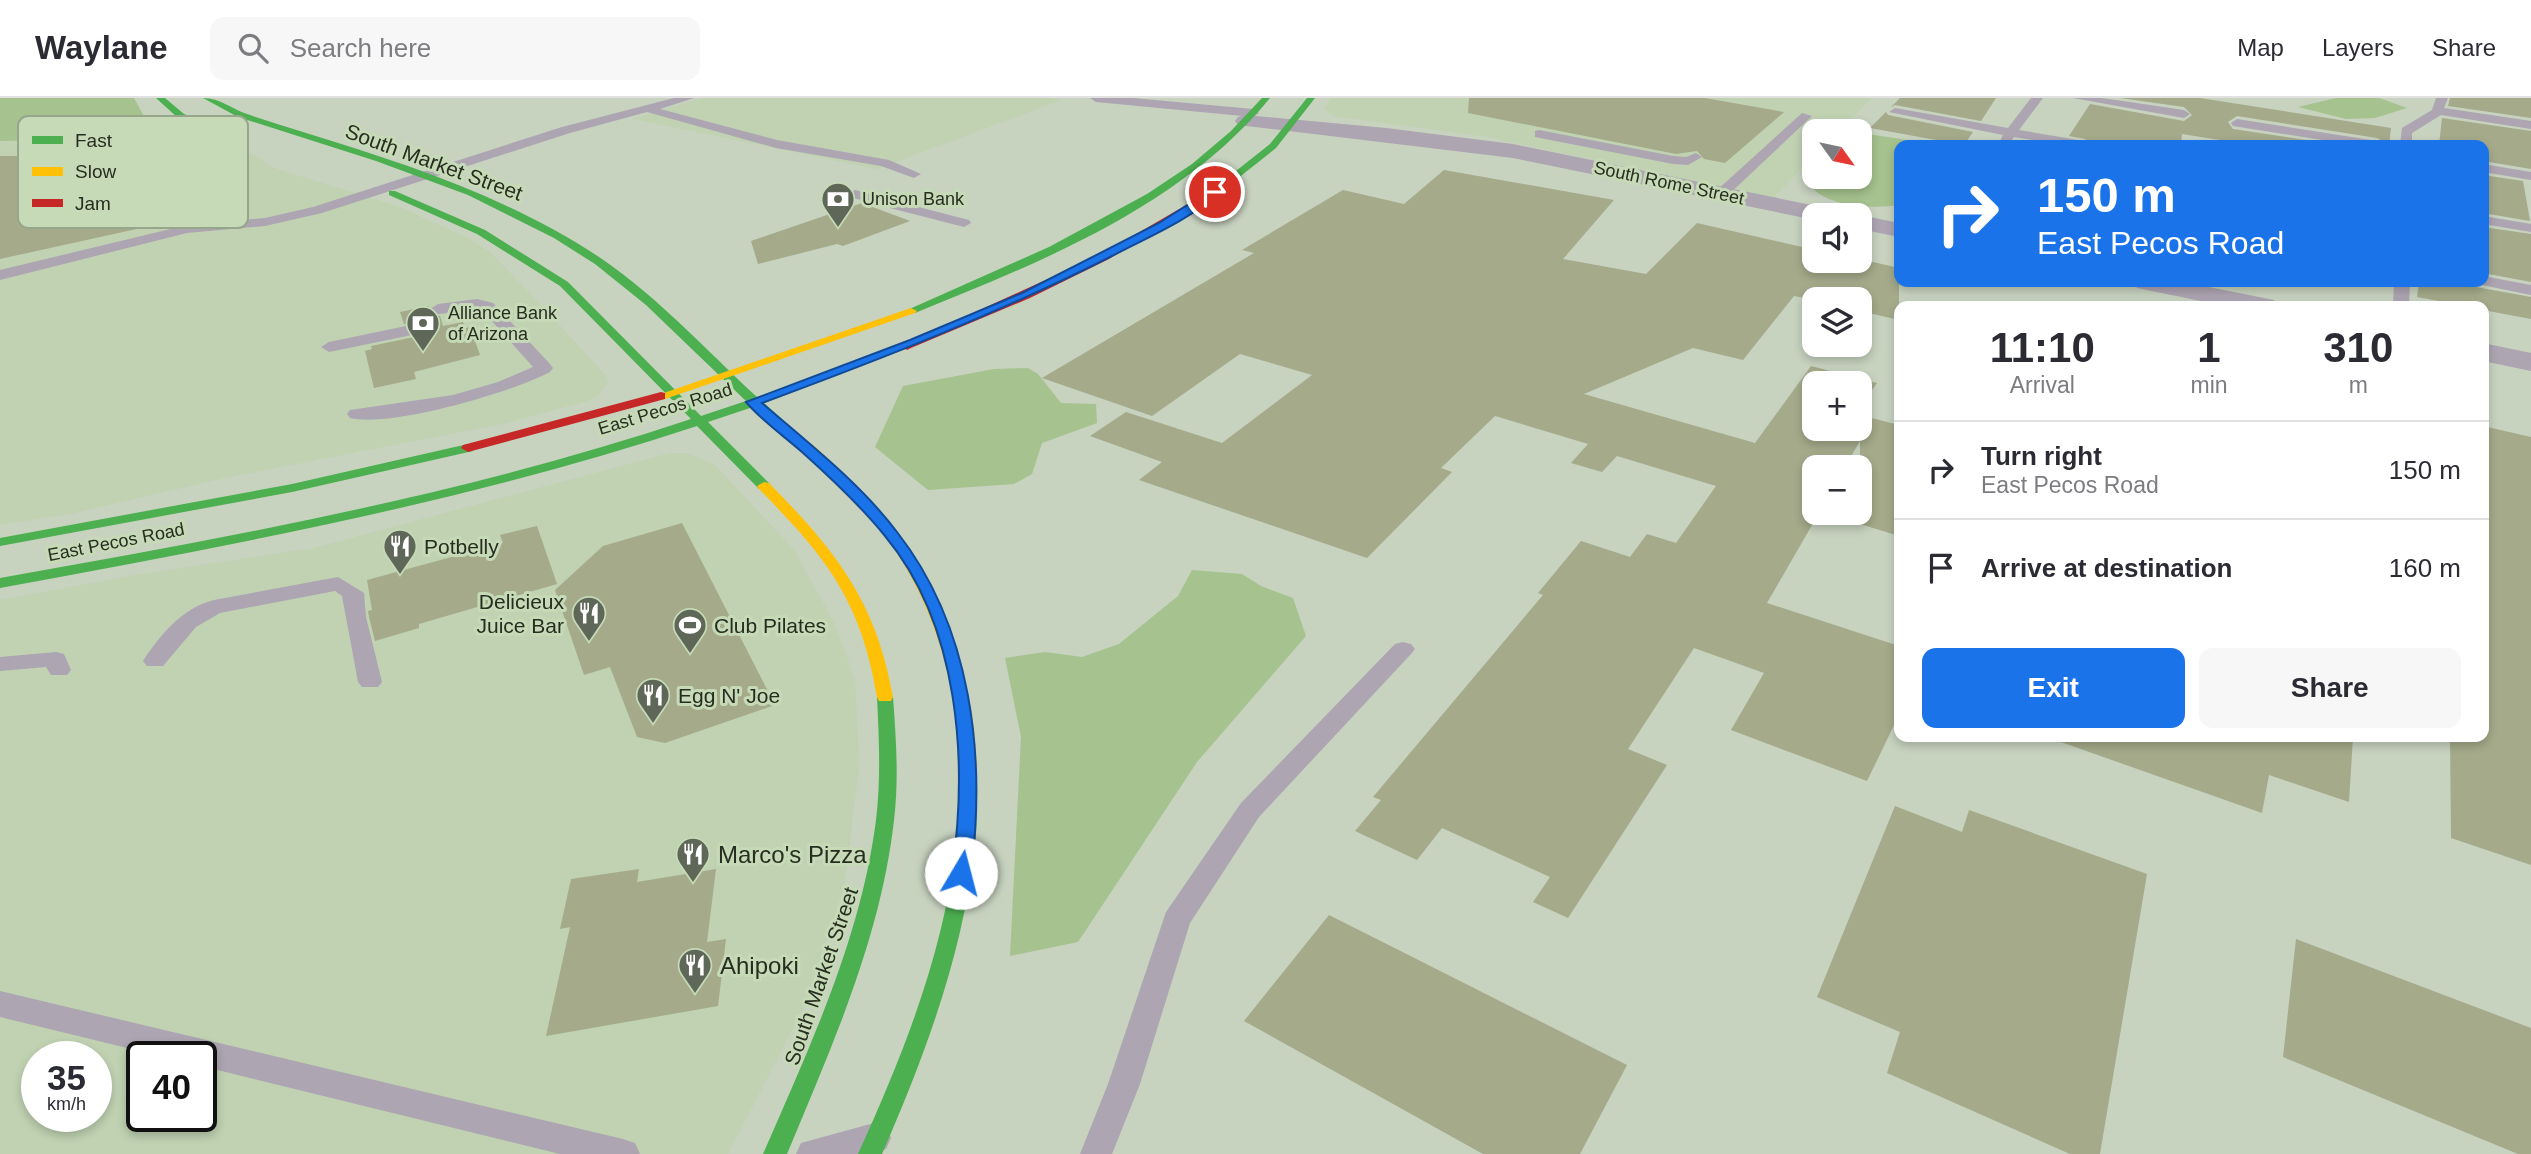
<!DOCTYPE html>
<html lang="en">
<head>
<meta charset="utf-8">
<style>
  :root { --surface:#fff; --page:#f7f7f7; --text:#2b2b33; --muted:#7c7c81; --line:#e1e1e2; --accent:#1a73e8 }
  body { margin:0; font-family:Helvetica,sans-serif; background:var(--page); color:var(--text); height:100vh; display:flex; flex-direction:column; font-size:26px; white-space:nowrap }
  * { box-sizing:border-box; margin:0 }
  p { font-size:23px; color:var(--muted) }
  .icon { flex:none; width:38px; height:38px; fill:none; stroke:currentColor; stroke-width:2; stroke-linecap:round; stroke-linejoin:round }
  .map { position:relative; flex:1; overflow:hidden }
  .sheet { position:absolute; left:1894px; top:203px; width:595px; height:441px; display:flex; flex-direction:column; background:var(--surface); border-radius:14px; box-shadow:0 4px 10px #0003 }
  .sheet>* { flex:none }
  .hud { position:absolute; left:1894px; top:42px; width:595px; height:147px; border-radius:14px; box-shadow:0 4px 10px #0003; background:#1a73e8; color:#fff; overflow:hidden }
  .needle { width:46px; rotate:123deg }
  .fabs { position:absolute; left:1802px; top:21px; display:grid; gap:14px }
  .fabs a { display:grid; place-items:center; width:70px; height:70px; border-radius:14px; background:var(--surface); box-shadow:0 4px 10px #0003; font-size:35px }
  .speed { position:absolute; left:21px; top:943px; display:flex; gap:14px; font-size:35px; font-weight:700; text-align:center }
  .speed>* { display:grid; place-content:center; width:91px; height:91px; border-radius:50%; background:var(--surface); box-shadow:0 4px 10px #0003; line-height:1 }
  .speed small { font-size:18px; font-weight:400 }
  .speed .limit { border:4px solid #111; border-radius:10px; background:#fff; color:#111 }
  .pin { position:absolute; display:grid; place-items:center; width:60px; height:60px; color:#fff; margin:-30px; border:4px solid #fff; border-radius:50%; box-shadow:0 2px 7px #0007 }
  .me { position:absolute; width:77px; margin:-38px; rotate:8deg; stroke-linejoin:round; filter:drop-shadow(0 0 5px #0008) }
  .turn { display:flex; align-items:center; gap:24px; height:147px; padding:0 28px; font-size:32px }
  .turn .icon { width:91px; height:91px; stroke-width:2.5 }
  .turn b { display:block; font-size:49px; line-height:60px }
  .eta { display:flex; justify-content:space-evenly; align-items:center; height:119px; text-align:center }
  .eta b { font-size:42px; font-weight:600; line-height:49px }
  .action { display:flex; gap:14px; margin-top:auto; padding:14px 28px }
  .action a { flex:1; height:80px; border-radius:14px; background:var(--accent); color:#fff; font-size:28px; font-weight:600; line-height:80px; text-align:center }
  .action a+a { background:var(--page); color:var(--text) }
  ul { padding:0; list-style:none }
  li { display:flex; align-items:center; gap:21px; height:98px; padding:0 28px; border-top:2px solid var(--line) }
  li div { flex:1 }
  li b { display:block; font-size:26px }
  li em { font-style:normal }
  header { display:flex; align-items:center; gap:42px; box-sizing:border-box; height:98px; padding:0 35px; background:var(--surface); border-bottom:2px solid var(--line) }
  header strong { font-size:33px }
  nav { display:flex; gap:38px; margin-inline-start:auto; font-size:24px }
  .search { width:490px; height:63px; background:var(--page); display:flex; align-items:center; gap:18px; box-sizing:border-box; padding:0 24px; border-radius:14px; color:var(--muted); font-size:26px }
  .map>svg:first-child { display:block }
  .built { fill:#c0d2b2; fill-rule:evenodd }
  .green { fill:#a6c28e }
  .building { fill:#a4aa8a }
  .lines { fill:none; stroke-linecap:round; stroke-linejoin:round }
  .lane { fill:#ada5b2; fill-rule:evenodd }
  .street { fill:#ada5b2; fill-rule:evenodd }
  .fast { fill:#4caf50; fill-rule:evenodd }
  .slow { fill:#ffc107; fill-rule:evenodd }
  .jam { fill:#c62828; fill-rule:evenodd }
  .route { fill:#1a73e8; stroke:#114b97; stroke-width:2 }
  .labels { text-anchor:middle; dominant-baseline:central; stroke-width:6; stroke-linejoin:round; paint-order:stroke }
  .far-street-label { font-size:18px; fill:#272e20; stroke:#c6dab7 }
  .far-poi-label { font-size:18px; fill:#272e20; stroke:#c6dab7; text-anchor:start }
  .street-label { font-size:21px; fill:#272e20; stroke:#c6dab7 }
  .poi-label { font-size:21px; fill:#272e20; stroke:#c6dab7; text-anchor:start }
  .near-poi-label { font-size:24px; fill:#272e20; stroke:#c6dab7; text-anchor:start }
  .key { fill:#c6dab7; stroke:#96a68a; stroke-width:2 }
  .key-label { font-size:19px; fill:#272e20 }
</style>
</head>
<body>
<header>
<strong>Waylane</strong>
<div class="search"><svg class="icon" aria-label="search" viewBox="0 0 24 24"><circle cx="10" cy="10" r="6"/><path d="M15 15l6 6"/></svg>Search here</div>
<nav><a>Map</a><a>Layers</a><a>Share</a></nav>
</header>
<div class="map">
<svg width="2531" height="1056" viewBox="0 0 2531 1056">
  <rect width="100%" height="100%" fill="#c7d2bf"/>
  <path class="built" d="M703 0H1052L1061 2 877 71 633 21Z
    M1331 0H1872L1838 33H1815V57L1773 100 1488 39 1333 18 1324 11Z
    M160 19 251 55 274 70 397 108 470 141 490 154 543 209 606 278 608 285 598 298 588 303 502 326 220 381 74 415 0 427V43L74 39Z
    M670 355H687L715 367 794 452 833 522 855 581 859 667 845 785 809 899 728 1056H0V502L135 477 314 450ZM37 959H96V1018H37ZM142 959H201V1018H142Z"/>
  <path class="green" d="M0 0H134L146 22 56 42 0 43Z
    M2336 0H2379L2407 10 2375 20 2346 21 2298 9Z
    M1860 35 1942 47H1899V107C1874 111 1832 109 1813 91L1825 79H1860Z
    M1028 270 1038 276 1061 305 1096 306 1097 325 1042 345 1032 376 1014 386 928 392 875 349 903 288 994 271Z
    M1192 472 1242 476 1261 488 1293 500 1306 538 1197 664 1078 844 1010 858 1021 639 1005 560 1045 554 1082 559 1119 546 1178 498Z"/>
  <path class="building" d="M1469 0H1705L1784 14 1725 65 1704 61 1697 53 1676 56 1468 15Z
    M1900 0H1996L1981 23 1895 7 1890 10Z
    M2120 0H2200L2391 30 2389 47 2377 40 2237 18 2228 24 2233 31 2339 47H2251L2182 36 2181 47H2092L2085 41 2069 38 2090 6 2184 23 2192 17 2184 9Z
    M2450 0H2531V20L2448 8Z
    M1886 14 1888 17 1973 34 1964 47 1870 30Z
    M2442 20 2531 33V71L2483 63V47H2439Z
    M102 50 173 123 0 161V58H32L35 61Z
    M1444 72 1614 102 1563 161 1646 176 1697 125 1815 152V163L1860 161 1899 170V222L1860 213V201L1815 202 1794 198 1743 262 1693 250 1584 296 1755 345 1811 268 1877 285 1860 309V285H1815V331H1860V317L1899 327V438L1860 426V343L1845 369H1815V415H1819L1767 505 1899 548V617L1867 683 1731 632 1764 575 1694 550 1628 651 1667 667 1568 820 1533 804 1550 779 1442 730 1417 762 1355 733 1381 702 1373 699 1543 497 1538 495 1581 443 1630 459 1647 436 1676 445 1716 388 1617 358 1602 374 1571 365 1588 346 1495 318 1441 370 1452 374 1367 460 1139 382 1162 364 1090 338 1126 314 1222 345 1312 277 1240 256 1152 318 1042 280 1254 155 1242 152 1343 92 1404 106Z
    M2483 77 2523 83 2530 123 2483 115Z
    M862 105 910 123 843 148 837 146 758 166 751 143Z
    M2483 129 2531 136V184L2483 175Z
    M2419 184H2473L2476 189 2531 199V221L2483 212V208H2466L2417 199Z
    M429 208 428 212 440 218 443 228 463 224 466 230 470 229 480 257 414 274 416 281 374 290 365 253 372 251 371 248 414 239V227L404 226 400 214Z
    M2483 328 2531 339V767L2451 740 2450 639H2483Z
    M682 425 775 607 665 645 637 639 610 569 584 577 555 492 603 448Z
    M537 428 557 486 419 526V530L375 543 369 519 368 513 372 512 367 482 503 445 500 437Z
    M2059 639H2353L2349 704 2269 677 2262 715 2058 643Z
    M1895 708 1962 734 1969 712 2147 776 2100 1056H2070L1887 975 1900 934 1817 899Z
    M639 771 637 784 716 771 707 844 726 841 718 908 546 938 570 829 560 831 571 781Z
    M1329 817 1627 967 1580 1056H1483L1244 923Z
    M2296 841 2531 930V1056H2518L2283 959Z"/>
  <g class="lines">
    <path class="lane" d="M674 0H694L660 11 777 42 889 62 921 76 914 80 881 68 776 50 647 14 570 35 322 115 265 128 187 135 0 182V172L187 127 265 120 313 109 562 29Z
      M1090 0H1133L1253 11 1259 15 1253 19 1096 4Z
      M2031 0H2043L2019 32 2084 43 2090 47H2064L2014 39 2008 47H1998L2003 37 1889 14 1895 10 2008 30Z
      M2073 0H2102L2184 12 2190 16 2184 20Z
      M2436 0H2448L2444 10 2531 23V31L2441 17 2412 35V47H2400L2402 30 2432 12Z
      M1802 15 1812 18 1726 99H1716V93Z
      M2237 21 2377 43 2383 47H2354L2233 28 2231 25Z
      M1539 32 1673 58 1686 59 1696 55 1702 59 1688 67 1673 66 1535 39V33Z
      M2483 66 2531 74V82L2483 74Z
      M855 92 878 98 880 101 873 105 850 99 848 96Z
      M895 103 969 122 971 125 964 129 890 110V104Z
      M2483 118 2531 126V134L2483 126Z
      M2483 178 2531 187V197L2477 186 2476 184H2483Z
      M2394 184H2410L2409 208H2393Z
      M477 201 493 205 550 266 553 270 550 274C512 294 391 330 350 320L347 316 350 312 453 297 498 284 533 269 482 212 438 216 430 211 438 206Z
      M406 228 412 229V237L329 254 321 249 329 244Z
      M338 479 364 495 366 519 382 584 378 589H362L358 584 342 498 335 493 220 515 196 529 163 568H147L143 563C160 537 182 510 214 502Z
      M1403 544 1411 546 1415 551 1411 556 1259 719 1190 825 1140 986 1112 1056H1080L1108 986 1166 814 1241 705 1395 546Z
      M56 554 64 556 71 572 67 577H51L46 569 0 573V559Z
      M0 893 623 1041 635 1045 640 1056H560L201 968V959H164L0 919Z
      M874 1025 886 1029 891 1040 886 1051 871 1056H796L801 1045Z"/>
    <path class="street" d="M1245 17 1386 30 1513 46 1826 110 1834 112 1838 117H1815V122L1513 60 1238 27 1235 23 1238 19Z
      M1858 117H1860L1899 125V139L1860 131Z
      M2133 184H2184L2274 202 2278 208H2225L2137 190Z
      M2483 245 2531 255V273L2483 263Z"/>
    <path class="fast" d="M156 0H165L184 16 244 41 237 43 178 20Z
      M203 0C220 0 232 11 247 16 266 23 285 28 303 34 407 66 511 100 602 161 659 200 706 252 757 299L903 246 907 244 913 248 764 305 802 339V345H792L753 309 708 324 769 385 771 388 769 391H759L697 328C471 403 234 447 0 490V480C232 439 467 396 691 321L560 188 477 136 389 97V93H395L485 132 568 184 701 318 746 303 646 207 595 166 554 140 468 97 376 63 238 19Z
      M1262 0H1270C1182 108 1041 164 915 215L905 213 1049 149 1147 96 1192 66 1231 33Z
      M1307 0H1315L1276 50 1218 96H1212V92L1270 46Z
      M468 346 473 347V353L292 394 0 448V440L292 386Z
      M885 594 893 599C896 640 899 681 894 722 881 839 832 948 787 1056H763C810 948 861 840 876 722 881 681 879 640 877 599Z
      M968 670 974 672 977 676C976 699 978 722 975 745 964 854 925 957 882 1056H858C903 957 944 855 956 746 959 723 958 699 959 676L962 672Z"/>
    <path class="slow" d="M911 210 917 213 915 215 665 301 661 302 655 298Z
      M797 338C813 343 830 364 843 375 928 454 975 560 977 676L974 680H962L959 676C959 586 933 498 877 427 852 396 822 371 792 345L790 342Z
      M764 384 769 385C836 453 876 503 893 599L891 603H879L877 599C861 502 826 459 759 391L757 388Z"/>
    <path class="jam" d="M1212 92 1220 94 1182 119 1107 162 1030 200 911 250 907 252 901 248 1100 157Z
      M661 294 665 295V301L468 354 461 350 463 347Z"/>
  </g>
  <path class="route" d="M1211 92 1220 94C1190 122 1146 140 1110 159 997 216 881 261 762 305 808 345 860 385 897 434 972 530 986 658 971 775L968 780H954L952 775C968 664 960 528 885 438 861 408 831 380 802 354 784 338 762 323 746 304L910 242 1022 195 1159 125Z"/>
  <defs>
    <symbol id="bank-pin" viewBox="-11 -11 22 30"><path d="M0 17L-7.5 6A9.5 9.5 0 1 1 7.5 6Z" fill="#5f6758" stroke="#c6dab7"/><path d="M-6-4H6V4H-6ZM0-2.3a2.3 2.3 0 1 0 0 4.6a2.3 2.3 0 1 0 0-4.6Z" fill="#fff"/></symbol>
    <symbol id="restaurant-pin" viewBox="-11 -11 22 30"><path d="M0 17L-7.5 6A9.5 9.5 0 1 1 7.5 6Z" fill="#5f6758" stroke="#c6dab7"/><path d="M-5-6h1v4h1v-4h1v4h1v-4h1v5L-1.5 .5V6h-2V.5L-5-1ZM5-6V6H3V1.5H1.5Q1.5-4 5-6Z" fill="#fff"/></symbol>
    <symbol id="stadium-pin" viewBox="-11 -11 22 30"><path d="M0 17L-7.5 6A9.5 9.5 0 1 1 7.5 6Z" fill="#5f6758" stroke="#c6dab7"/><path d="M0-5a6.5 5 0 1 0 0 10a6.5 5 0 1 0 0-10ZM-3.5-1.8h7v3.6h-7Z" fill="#fff"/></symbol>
  </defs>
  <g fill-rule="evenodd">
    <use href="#bank-pin" x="819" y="82" width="38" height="52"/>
    <use href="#bank-pin" x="404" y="206" width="38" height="52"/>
    <use href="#restaurant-pin" x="381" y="429" width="38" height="52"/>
    <use href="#restaurant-pin" x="570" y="496" width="38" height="52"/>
    <use href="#stadium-pin" x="671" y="508" width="38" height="52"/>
    <use href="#restaurant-pin" x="634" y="578" width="38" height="52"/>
    <use href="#restaurant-pin" x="674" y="737" width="38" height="52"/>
    <use href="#restaurant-pin" x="676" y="848" width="38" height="52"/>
  </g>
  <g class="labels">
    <g class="far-street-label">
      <text transform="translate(1669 85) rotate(12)">South Rome Street</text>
      <text transform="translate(665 311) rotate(-17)">East Pecos Road</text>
      <text transform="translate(116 444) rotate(-11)">East Pecos Road</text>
    </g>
    <g class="far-poi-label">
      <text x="862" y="101">Unison Bank</text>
      <text x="448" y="215">Alliance Bank<tspan x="448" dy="21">of Arizona</tspan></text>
    </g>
    <g class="street-label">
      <text transform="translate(434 64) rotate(20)">South Market Street</text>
      <text transform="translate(821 878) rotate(-71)">South Market Street</text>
    </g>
    <g class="poi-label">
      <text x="424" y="448">Potbelly</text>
      <text x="564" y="503" text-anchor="end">Delicieux<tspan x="564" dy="24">Juice Bar</tspan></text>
      <text x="714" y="527">Club Pilates</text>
      <text x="678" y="597">Egg N' Joe</text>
    </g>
    <g class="near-poi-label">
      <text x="718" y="756">Marco's Pizza</text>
      <text x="720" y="867">Ahipoki</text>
    </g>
  </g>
  <rect x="18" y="18" width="230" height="112" rx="10" class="key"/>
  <rect x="32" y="38" width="31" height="8" fill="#4caf50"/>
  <rect x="32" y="69" width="31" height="9" fill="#ffc107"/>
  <rect x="32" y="101" width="31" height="8" fill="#c62828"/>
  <g class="key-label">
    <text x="75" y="49">Fast</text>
    <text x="75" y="80">Slow</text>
    <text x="75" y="112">Jam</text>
  </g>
</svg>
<div class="fabs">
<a><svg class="needle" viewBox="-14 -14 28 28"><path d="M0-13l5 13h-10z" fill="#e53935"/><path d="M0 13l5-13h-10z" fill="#7c7c81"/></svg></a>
<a><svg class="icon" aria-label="sound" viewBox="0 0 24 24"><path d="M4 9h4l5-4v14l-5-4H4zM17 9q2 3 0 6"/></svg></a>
<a><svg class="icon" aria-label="layers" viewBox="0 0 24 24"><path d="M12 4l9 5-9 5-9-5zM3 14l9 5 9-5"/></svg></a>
<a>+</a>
<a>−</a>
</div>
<div class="speed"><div>35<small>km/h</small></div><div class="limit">40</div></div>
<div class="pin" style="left:1215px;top:94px;background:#d93025"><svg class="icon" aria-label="arrive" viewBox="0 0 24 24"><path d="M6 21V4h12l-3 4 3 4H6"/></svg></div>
<svg class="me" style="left:961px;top:775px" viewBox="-20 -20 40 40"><circle r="19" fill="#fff"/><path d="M0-13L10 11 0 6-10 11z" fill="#1a73e8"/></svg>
<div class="hud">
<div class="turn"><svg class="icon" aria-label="right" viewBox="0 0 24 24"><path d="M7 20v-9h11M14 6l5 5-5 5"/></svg><div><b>150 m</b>East Pecos Road</div></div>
</div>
<section class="sheet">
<div class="eta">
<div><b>11:10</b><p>Arrival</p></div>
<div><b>1</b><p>min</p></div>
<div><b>310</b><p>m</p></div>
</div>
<ul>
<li><svg class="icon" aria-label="right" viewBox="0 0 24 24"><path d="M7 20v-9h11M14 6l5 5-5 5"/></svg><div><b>Turn right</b><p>East Pecos Road</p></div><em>150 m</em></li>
<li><svg class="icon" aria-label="arrive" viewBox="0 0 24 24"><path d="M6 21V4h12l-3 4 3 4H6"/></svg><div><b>Arrive at destination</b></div><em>160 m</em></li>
</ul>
<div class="action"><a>Exit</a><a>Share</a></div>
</section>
</div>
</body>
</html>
